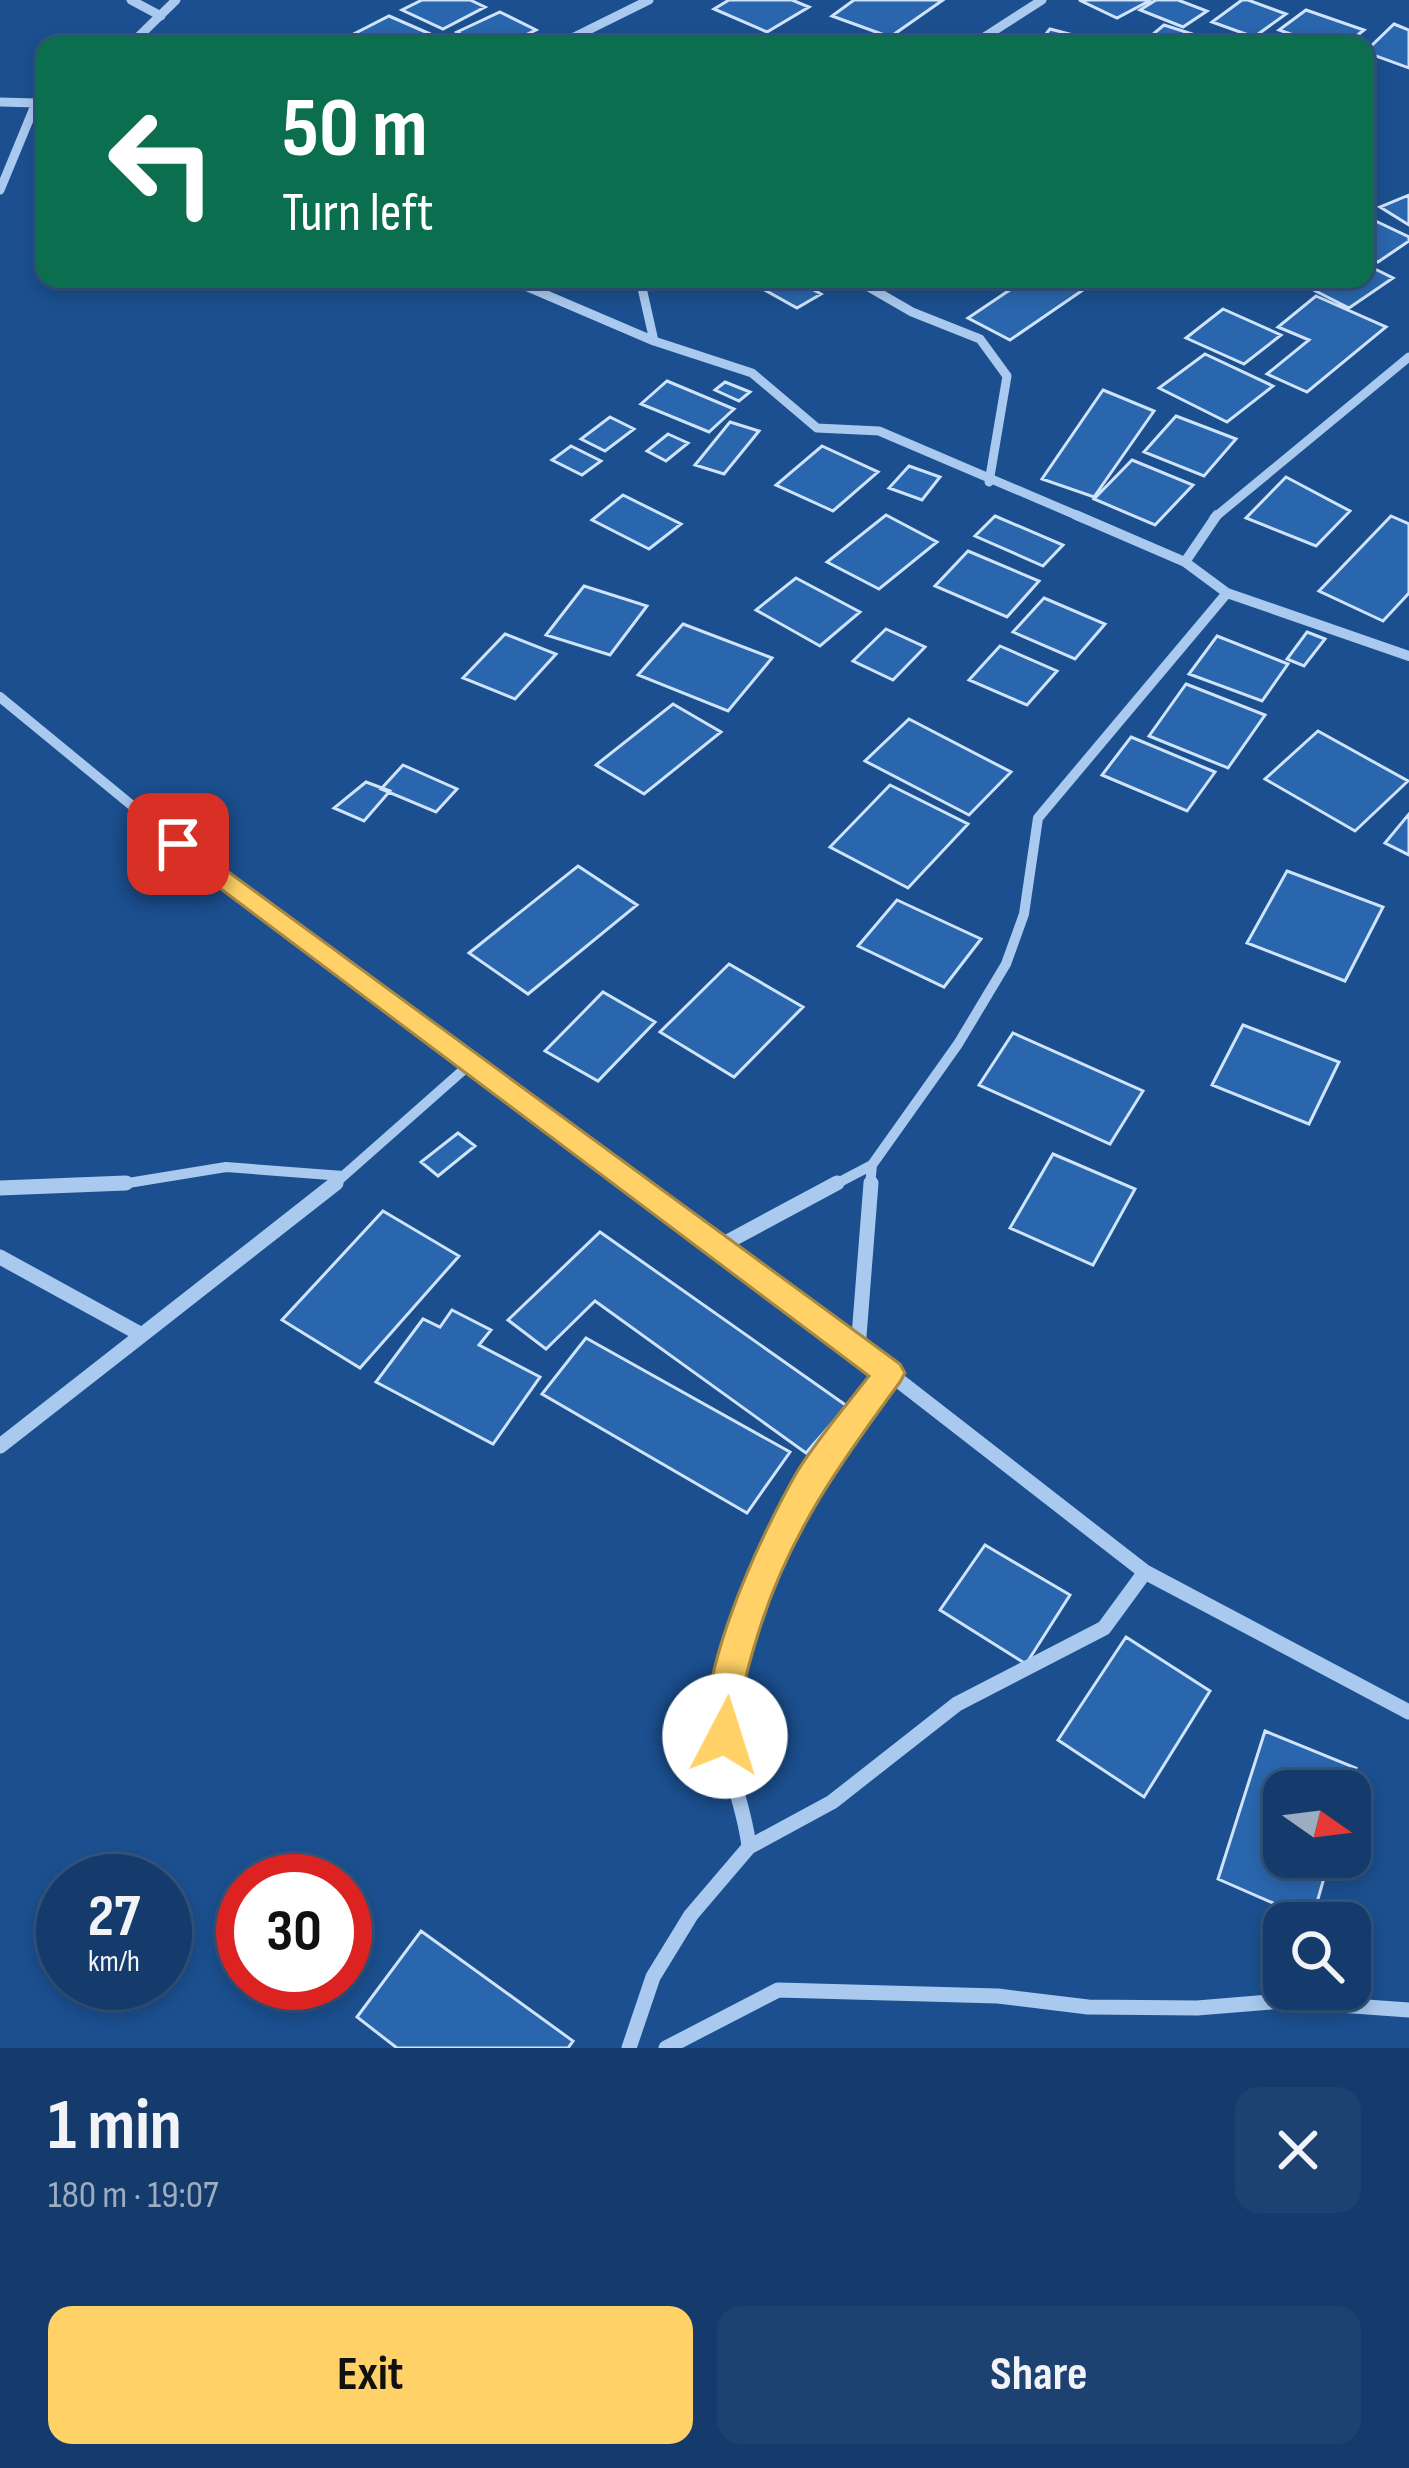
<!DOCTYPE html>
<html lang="en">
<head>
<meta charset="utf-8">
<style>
  :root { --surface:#143b6b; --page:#1d4271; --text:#f1f3f6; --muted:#9dadc1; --line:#33557e; --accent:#ffd166 }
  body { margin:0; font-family:"Sofia Sans Condensed",sans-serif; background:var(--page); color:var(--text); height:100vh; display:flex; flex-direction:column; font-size:45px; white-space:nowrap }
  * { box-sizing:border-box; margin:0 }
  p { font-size:39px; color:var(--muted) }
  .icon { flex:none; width:66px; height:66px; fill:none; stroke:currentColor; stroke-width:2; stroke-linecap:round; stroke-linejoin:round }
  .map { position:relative; height:2048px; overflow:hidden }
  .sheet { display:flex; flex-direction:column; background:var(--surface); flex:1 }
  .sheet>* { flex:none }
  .hud { position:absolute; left:36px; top:36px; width:1338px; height:252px; border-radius:24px; box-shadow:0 6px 18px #0003,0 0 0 3px var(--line); background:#0b6e4f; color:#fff; overflow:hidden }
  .needle { width:78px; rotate:104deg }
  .tools { position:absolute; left:1263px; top:1770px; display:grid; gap:24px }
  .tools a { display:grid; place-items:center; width:108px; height:108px; border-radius:24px; background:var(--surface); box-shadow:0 6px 18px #0003,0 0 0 3px var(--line); font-size:60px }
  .speed { position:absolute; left:36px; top:1854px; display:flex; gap:24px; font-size:60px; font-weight:700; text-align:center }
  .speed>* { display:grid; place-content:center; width:156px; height:156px; border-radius:50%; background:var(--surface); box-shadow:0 6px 18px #0003,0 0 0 3px var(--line); line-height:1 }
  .speed small { font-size:30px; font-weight:400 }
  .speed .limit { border:18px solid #d22; background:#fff; color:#111 }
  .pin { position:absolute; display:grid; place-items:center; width:102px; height:102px; color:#fff; margin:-51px; border-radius:24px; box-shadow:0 6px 18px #0006 }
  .me { position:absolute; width:132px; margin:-66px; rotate:5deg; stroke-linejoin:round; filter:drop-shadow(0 0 9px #0008) }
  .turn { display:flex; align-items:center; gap:42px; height:252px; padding:0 48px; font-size:54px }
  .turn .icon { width:156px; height:156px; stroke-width:2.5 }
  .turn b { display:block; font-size:84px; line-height:102px }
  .round { display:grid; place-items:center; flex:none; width:126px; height:126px; border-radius:24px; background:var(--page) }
  .summary { display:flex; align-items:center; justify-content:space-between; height:204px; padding:0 48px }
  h1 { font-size:72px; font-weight:700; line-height:90px }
  .cta { display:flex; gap:24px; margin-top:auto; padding:24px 48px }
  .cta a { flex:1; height:138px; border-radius:24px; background:var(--accent); color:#111; font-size:48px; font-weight:700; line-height:138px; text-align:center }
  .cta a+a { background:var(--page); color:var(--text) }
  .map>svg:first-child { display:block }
  .building { fill:#2a66ad; stroke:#cfe3fa; stroke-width:3 }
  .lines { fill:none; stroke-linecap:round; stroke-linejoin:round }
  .street-far2 { stroke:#a9c9ee; stroke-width:9 }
  .street-far1 { stroke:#a9c9ee; stroke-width:10 }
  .street { stroke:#a9c9ee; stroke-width:15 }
  .route { fill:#ffd166; stroke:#a68842; stroke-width:3 }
</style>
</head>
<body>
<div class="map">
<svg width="1409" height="2048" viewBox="0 0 1409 2048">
  <rect width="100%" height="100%" fill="#1b4f8f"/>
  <path class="building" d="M422 0H470L485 7 443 29 402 10Z
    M729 0H792L809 7 767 32 714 9Z
    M854 0H943L890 37 832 16Z
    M1079 0H1151L1117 18Z
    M1156 0H1178L1207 11 1183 27 1140 10Z
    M1242 0H1248L1286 14 1254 37 1212 22Z
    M1306 10 1364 30 1345 45H1322L1279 30Z
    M500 12 536 30 504 45H481L457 32Z
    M389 16 428 33 406 45 340 41Z
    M1394 24 1409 30V68L1365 52Z
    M1164 25 1217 42 1140 45Z
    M1050 29 1104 43 1040 41Z
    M1409 195V225L1380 207Z
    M1365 216 1409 237V241L1378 262 1365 255Z
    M1365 264 1393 278 1349 308 1292 279H1365Z
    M762 279H794L821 294 797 308 754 284Z
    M1026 279H1099L1010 340 968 318Z
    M1316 296 1386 327 1307 392 1267 374 1309 340 1278 327Z
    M1223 309 1281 335 1244 364 1186 338Z
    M1205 354 1273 386 1227 422 1159 388Z
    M667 381 734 409 709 432 641 404Z
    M725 382 750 392 739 401 715 390Z
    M1103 390 1154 411 1094 497 1042 479Z
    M1176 416 1236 439 1204 476 1144 452Z
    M610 417 634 429 605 451 581 439Z
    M730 422 759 431 724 474 695 465Z
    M668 434 688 443 666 461 647 451Z
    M571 446 601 461 582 475 552 460Z
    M822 446 878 472 833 511 776 485Z
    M1132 460 1193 485 1155 525 1094 499Z
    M909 466 940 477 922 500 889 488Z
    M1286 477 1350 511 1316 546 1246 518Z
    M623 495 681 524 649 549 592 520Z
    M886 515 937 542 879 589 827 562Z
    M995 516 1063 545 1043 566 975 536Z
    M1391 516 1409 524V593L1383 621 1319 591Z
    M968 551 1039 581 1007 617 935 586Z
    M796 578 860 612 820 646 756 610Z
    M584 586 647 606 610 655 546 635Z
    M1044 598 1105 624 1075 659 1013 632Z
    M683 624 772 658 728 711 638 675Z
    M886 629 925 647 893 680 853 661Z
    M1307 632 1325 639 1304 666 1287 659Z
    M505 634 556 654 515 699 463 678Z
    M1217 636 1288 664 1262 701 1189 674Z
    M1000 646 1057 671 1027 705 969 680Z
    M1186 684 1265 715 1228 768 1149 736Z
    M673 704 721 732 644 794 596 765Z
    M909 719 1011 772 969 815 865 761Z
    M1318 731 1408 781 1355 831 1265 779Z
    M1131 737 1215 772 1187 811 1102 775Z
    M403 765 457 789 436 812 381 789Z
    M366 782 390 791 364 821 334 808Z
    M890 785 968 824 908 888 830 847Z
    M1409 814V855L1385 843Z
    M578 866 637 905 528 994 469 953Z
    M1287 871 1383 907 1345 981 1247 943Z
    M897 900 981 939 944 987 858 946Z
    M729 964 803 1007 734 1077 660 1032Z
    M603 992 655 1022 598 1081 545 1051Z
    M1243 1025 1339 1062 1309 1124 1212 1085Z
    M1013 1033 1143 1091 1110 1144 979 1085Z
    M458 1133 475 1146 438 1176 421 1162Z
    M1053 1154 1135 1189 1093 1265 1010 1228Z
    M383 1211 459 1256 360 1368 282 1320Z
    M600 1232 847 1406 806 1453 595 1301 546 1349 508 1320Z
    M452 1310 491 1330 479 1345 540 1377 493 1444 376 1382 423 1319 440 1327Z
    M586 1338 790 1452 747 1513 542 1394Z
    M985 1545 1070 1595 1026 1664 940 1610Z
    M1126 1637 1210 1691 1144 1797 1058 1740Z
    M1265 1731 1356 1768 1349 1791H1284V1857H1330L1312 1920 1218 1879Z
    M421 1931 573 2041 568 2048H397L357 2017Z"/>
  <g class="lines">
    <path class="street-far2" d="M131 0 161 16
      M130 45 176 0
      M558 45 649 0
      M972 45 1042 0
      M0 102 36 103
      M0 190 36 103 45 99
      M509 279 654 341 752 373 817 428 879 431 1083 518
      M640 279 654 341
      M855 279 912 312 980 339 1007 376 989 482
      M1214 518 1409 357"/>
    <path class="street-far1" d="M1076 515 1185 562 1227 593 1409 656
      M1185 562 1217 515
      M0 697 214 873 638 1186
      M62 1186 116 1185 226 1167 343 1176
      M332 1186 469 1065
      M832 1186 872 1165 958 1044 1006 964 1024 914 1038 818 1227 593
      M870 1186 872 1165"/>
    <path class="street" d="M634 1183 858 1349 1145 1572 1409 1712
      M0 1188 126 1183
      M718 1247 837 1183
      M0 1257 142 1335 336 1183
      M858 1349 871 1183
      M0 1446 142 1335
      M749 1847C744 1798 717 1752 724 1702 739 1580 818 1469 889 1373
      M629 2048 653 1977 691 1915 749 1847 832 1802 957 1704 1104 1628 1145 1572
      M666 2048 778 1990 998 1996 1088 2007 1197 2008 1283 2001 1409 2010"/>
  </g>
  <path class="route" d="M178 835 900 1364 905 1373 900 1382C841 1462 789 1534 759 1631 752 1653 744 1679 741 1703 739 1719 744 1732 738 1748L725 1753 713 1748C687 1688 765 1527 797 1472 818 1438 845 1407 869 1376L169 850 165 844Z"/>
</svg>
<div class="tools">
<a><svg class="needle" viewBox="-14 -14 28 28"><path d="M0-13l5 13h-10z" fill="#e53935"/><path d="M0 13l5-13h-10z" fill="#9dadc1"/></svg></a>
<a><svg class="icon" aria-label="search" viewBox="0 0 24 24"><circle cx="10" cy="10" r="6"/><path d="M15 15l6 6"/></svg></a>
</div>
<div class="speed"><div>27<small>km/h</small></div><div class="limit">30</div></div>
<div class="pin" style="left:178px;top:844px;background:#d93025"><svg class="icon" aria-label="arrive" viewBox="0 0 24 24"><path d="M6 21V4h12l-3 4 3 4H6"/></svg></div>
<svg class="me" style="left:725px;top:1736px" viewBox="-20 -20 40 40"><circle r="19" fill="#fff"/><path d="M0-13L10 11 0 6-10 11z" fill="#ffd166"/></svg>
<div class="hud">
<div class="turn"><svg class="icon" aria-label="left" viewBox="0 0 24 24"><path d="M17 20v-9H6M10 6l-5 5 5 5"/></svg><div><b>50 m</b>Turn left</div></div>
</div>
</div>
<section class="sheet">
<div class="summary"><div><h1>1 min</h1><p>180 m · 19:07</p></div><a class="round"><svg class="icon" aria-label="close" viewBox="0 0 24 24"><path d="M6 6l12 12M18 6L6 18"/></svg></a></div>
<div class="cta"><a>Exit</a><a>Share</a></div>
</section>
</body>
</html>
